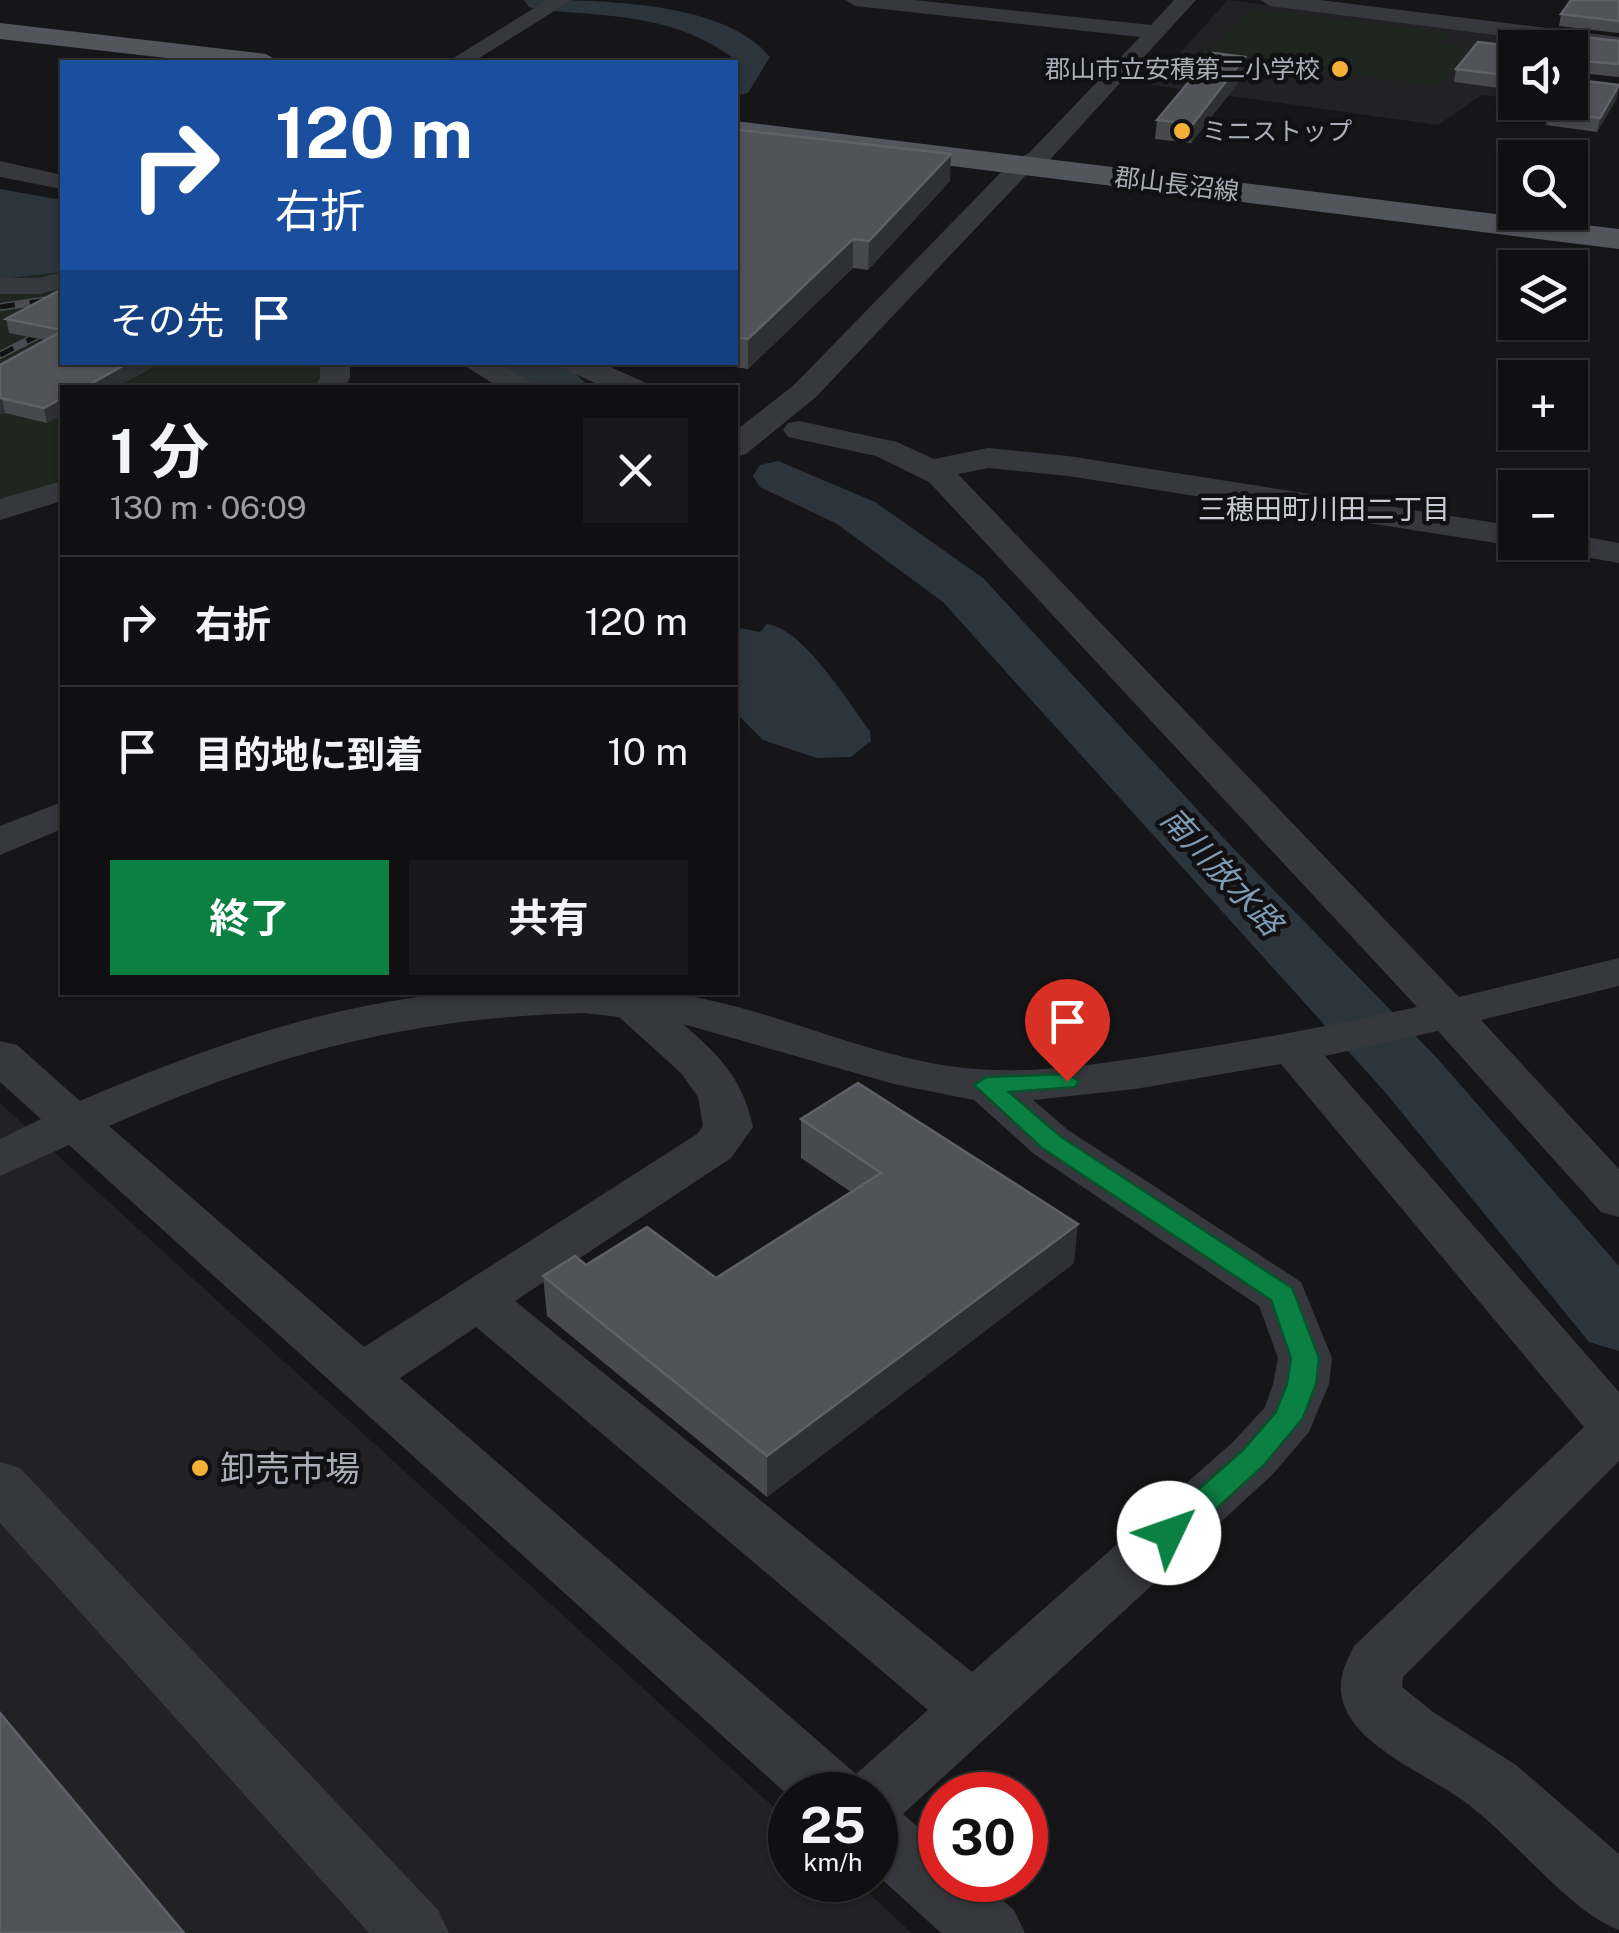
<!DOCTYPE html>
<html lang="ja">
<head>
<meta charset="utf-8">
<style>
  :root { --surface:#101012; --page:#19191b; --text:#f1f3f6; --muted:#9c9d9f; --line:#303032; --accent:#0b8043 }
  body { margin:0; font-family:"Public Sans","Noto Sans JP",sans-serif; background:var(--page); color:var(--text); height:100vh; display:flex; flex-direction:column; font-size:38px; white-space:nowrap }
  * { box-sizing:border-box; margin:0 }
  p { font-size:32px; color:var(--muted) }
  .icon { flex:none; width:55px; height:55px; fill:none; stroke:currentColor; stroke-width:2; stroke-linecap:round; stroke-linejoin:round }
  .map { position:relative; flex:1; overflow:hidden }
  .sheet { position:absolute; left:60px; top:385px; width:678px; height:610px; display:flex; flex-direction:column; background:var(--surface); border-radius:0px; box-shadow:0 2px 8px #0004,0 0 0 2px var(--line) }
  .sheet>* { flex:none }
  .banner { position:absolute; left:60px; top:60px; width:678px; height:305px; border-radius:0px; box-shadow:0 2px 8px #0004,0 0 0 2px var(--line); background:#1a4fa0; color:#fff; overflow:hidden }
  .buttons { position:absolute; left:1498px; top:30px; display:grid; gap:20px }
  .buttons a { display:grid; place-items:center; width:90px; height:90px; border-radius:0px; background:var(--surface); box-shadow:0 2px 8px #0004,0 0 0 2px var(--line); font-size:50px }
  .speed { position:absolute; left:768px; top:1772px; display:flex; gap:20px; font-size:50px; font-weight:700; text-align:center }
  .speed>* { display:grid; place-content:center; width:130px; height:130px; border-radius:50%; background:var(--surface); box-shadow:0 2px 8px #0004,0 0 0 2px var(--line); line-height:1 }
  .speed small { font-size:25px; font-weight:400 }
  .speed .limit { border:15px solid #d22; background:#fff; color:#111 }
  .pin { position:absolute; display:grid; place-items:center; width:85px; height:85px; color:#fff; margin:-102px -42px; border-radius:50% 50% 50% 0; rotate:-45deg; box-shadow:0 0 10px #0007 }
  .pin .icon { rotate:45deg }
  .me { position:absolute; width:110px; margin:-55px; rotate:48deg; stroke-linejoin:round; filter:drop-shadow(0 0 8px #0008) }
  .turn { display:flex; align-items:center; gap:35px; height:210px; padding:0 50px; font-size:45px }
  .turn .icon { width:130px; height:130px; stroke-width:2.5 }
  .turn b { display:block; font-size:70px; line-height:85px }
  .then { display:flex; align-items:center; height:95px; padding:0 50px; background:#0003; gap:20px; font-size:38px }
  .round { display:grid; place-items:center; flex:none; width:105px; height:105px; border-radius:0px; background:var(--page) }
  .overview { display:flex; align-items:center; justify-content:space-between; height:170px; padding:0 50px }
  h1 { font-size:60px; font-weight:700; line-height:75px }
  .button { display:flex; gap:20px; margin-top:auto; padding:20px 50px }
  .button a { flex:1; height:115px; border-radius:0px; background:var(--accent); color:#fff; font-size:40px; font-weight:700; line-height:115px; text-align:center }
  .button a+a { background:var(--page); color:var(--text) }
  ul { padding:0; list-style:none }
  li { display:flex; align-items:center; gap:30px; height:130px; padding:0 50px; border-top:2px solid var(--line) }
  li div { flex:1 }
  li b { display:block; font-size:38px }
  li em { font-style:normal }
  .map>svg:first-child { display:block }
  .built { fill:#222225 }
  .green { fill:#1e261f }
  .water { fill:#2c353c }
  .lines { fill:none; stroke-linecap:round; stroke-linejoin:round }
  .river { fill:#2c353c; fill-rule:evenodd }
  .minor { fill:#37383d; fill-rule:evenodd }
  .major { fill:#53555c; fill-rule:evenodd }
  .rail-casing { stroke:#4a4c52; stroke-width:8 }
  .rail { stroke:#111113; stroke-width:5; stroke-dasharray:15; stroke-linecap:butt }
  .wall { fill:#47494d }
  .shaded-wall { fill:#2f3033 }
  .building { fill:#525359; stroke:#5f6168; stroke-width:2.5 }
  .route { fill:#0b8043; stroke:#07532c; stroke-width:2.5 }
  .poi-dot { fill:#f2b134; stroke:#111113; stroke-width:4 }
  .labels { text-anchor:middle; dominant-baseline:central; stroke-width:9; stroke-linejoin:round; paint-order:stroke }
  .far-poi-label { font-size:25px; fill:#a8adb8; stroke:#111113; text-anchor:end }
  .far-street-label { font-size:25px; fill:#a8adb8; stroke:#111113 }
  .far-neighbourhood-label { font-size:28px; fill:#c9ccd4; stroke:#111113 }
  .water-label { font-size:32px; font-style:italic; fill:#7f9bb3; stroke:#111113 }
  .near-poi-label { font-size:35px; fill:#a8adb8; stroke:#111113; text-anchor:start }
</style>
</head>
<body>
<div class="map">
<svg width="1619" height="1933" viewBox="0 0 1619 1933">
  <rect width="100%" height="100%" fill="#161618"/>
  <path class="built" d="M1228 0 1576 44 1515 48V99L1482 95 1438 125 1151 85Z
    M0 1103 790 1822V1880H854L912 1933H0Z"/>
  <path class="green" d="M1253 9 1448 33 1440 44 1470 48 1439 86 1202 54Z
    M62 263V362L330 363 322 387 62 388V487L0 506V273Z"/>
  <path class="water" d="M0 189 62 200V272L0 279Z
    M767 624C804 629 847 701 870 731L871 741 851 757 817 758 763 740 735 712V627L760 632Z"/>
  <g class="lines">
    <path class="river" d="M524 0C596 0 724 0 770 57L748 93 735 96 734 59C678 15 609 16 540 10L529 7Z
      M499 362C532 362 568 357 589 388 556 388 521 394 499 362Z
      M778 461 875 502 983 578 1231 846 1437 1058 1619 1266V1351L1589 1342 1385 1092 943 602 837 524 760 487 753 476 760 465Z"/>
    <path class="minor" d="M547 0H572L473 62H447Z
      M845 0H914L1151 25 1174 0H1196L1047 163 1031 170 816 397 746 454 735 457V431L794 385 1013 160 1029 153 1140 37 855 6Z
      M1260 0H1320L1619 37V51L1270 6Z
      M0 161 62 175V189L0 177Z
      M62 272V288L40 294H0V278H39Z
      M320 362H350V378L345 388H314L320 378Z
      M459 362H498L539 388H500Z
      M558 362H599L644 382 648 388H606L562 368Z
      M799 421 897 442 934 459 988 448 1068 456 1515 526V542H1528L1515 546 1068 476 988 468 958 474 1459 997 1619 958V986L1481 1020 1619 1169V1217L1601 1212 1438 1031 1325 1056 1619 1392V1461L1403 1677 1402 1687 1433 1712 1516 1765 1619 1854V1930C1568 1911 1511 1834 1461 1799 1429 1777 1369 1750 1350 1717 1334 1690 1341 1672 1354 1646L1584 1427 1281 1064 1135 1089 1033 1100 1068 1130 1301 1282 1332 1358 1329 1384 1309 1432 1273 1474 903 1814 940 1846V1880H979L1014 1910 1025 1933H941L875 1873V1795L790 1797 69 1145 0 1176V1139L41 1119 0 1082V1041L17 1045 80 1101C199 1050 328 1003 457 993 494 990 533 992 570 992 602 992 637 989 668 993 773 1006 870 1061 976 1069 1036 1074 1098 1064 1157 1055 1244 1042 1331 1026 1417 1007L929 482 876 456 788 437 783 430 788 423ZM584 1013 619 1017 681 1073 698 1097 703 1126 697 1134 364 1347 109 1126C273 1054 405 1018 584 1013ZM683 1024 894 1084 974 1100 1034 1154 1259 1306 1278 1358 1273 1384 1265 1407 1233 1442 972 1672 515 1301 731 1158 753 1127C743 1079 719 1055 683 1024ZM476 1327 928 1710 856 1774 400 1378Z
      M62 481V501L0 520V499Z
      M1570 534 1619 543V563L1541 549 1536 542H1570Z
      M62 802V829L0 855V826Z
      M0 1462 20 1468 438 1910 449 1933H369L0 1523Z"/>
    <path class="major" d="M0 23 266 54 280 62H201L0 39Z
      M735 121 1619 229V249L735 139Z"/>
    <defs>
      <path id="rail" d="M0 307 62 298
        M0 355 62 323"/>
    </defs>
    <use href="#rail" class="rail-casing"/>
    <use href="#rail" class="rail"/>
  </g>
  <path class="wall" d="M1619 0V33L1559 26 1561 14Z
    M1619 41V77L1570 72V48Z
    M1515 48V90L1454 82 1456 69Z
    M1244 75 1191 143 1155 139 1157 120Z
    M1617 98 1597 132 1546 125 1549 112Z
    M735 134 950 181 868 270 853 268 748 369 706 362H735Z
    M62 289V362L155 366 114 388H62L47 423 5 413 0 414V365L45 340 9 333 6 319Z
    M801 1119 1074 1263 767 1497 547 1316 543 1276 586 1265 716 1278 851 1192 801 1158Z"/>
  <path class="shaded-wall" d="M1245 57 1244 75 1191 143 1193 124Z
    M1619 86 1617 98 1597 132 1600 118Z
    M951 154 950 181 868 270 869 241Z
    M853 239V268L748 369V339Z
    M130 362H154L155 366 114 388H83Z
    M0 398H2L5 413 0 414Z
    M62 398V415L47 423 44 408Z
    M1078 1224 1074 1263 767 1497V1456Z"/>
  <path class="building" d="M1571 0H1619V21L1561 14Z
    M1547 33 1619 41V64L1570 60V48H1537Z
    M1478 42 1526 48H1515V76L1456 69Z
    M1213 53 1245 57 1193 124 1157 120Z
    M1570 79 1619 85 1600 118 1549 112 1555 102H1570Z
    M740 130 951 154 869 241 853 239 748 339 735 337V134Z
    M62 289V330L6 319Z
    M62 331V362H130L83 388H62V398L44 408 0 398V365Z
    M858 1083 1078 1224 767 1456 543 1276 575 1256 586 1265 647 1227 716 1278 881 1173 801 1119Z
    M0 1713 184 1933H0Z"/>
  <path class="route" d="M1067 1074 1079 1081 1075 1087 1009 1092 1060 1136 1292 1288 1295 1295 1319 1358 1316 1384 1303 1418 1263 1466 1180 1542 1169 1545 1158 1542 1154 1533 1158 1525 1243 1450 1276 1412 1287 1384 1291 1358 1271 1300 1042 1148 974 1085 986 1077Z"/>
  <g class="poi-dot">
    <circle cx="1340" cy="69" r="10"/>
    <circle cx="1182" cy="131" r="10"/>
    <circle cx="200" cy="1468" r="10"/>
  </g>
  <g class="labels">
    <g class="far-poi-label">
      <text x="1320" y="69">郡山市立安積第二小学校</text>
      <text x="1202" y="131" text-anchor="start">ミニストップ</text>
    </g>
    <g class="far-street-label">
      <text transform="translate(1177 184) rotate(7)">郡山長沼線</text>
    </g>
    <g class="far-neighbourhood-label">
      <text x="1324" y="508">三穂田町川田二丁目</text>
    </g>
    <g class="water-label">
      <text transform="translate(1222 871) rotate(47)">南川放水路</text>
    </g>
    <g class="near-poi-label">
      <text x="220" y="1468">卸売市場</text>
    </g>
  </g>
</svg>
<div class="buttons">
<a><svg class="icon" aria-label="sound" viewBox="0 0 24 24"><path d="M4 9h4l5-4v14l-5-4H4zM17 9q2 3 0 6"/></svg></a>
<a><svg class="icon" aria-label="search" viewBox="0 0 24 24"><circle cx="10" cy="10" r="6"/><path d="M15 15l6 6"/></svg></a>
<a><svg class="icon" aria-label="layers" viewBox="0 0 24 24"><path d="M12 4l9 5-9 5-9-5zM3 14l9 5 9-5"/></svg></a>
<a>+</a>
<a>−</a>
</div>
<div class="speed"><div>25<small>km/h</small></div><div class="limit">30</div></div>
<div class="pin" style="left:1067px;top:1081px;background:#d93025"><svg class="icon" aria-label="arrive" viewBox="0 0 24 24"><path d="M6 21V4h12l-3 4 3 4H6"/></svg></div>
<svg class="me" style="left:1169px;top:1533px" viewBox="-20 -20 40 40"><circle r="19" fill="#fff"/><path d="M0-13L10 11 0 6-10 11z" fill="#0b8043"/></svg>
<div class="banner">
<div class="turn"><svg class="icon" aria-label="right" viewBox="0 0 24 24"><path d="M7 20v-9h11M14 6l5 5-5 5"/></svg><div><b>120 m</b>右折</div></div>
<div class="then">その先<svg class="icon" aria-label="arrive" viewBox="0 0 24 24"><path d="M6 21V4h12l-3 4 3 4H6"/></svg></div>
</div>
<section class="sheet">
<div class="overview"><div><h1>1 分</h1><p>130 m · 06:09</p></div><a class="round"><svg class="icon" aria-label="close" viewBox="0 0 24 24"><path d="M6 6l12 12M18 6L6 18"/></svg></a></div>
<ul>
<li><svg class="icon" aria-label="right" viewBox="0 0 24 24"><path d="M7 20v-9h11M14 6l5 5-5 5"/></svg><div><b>右折</b></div><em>120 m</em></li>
<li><svg class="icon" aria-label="arrive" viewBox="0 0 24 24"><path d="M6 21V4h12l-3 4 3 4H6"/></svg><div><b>目的地に到着</b></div><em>10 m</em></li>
</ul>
<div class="button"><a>終了</a><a>共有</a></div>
</section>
</div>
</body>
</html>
